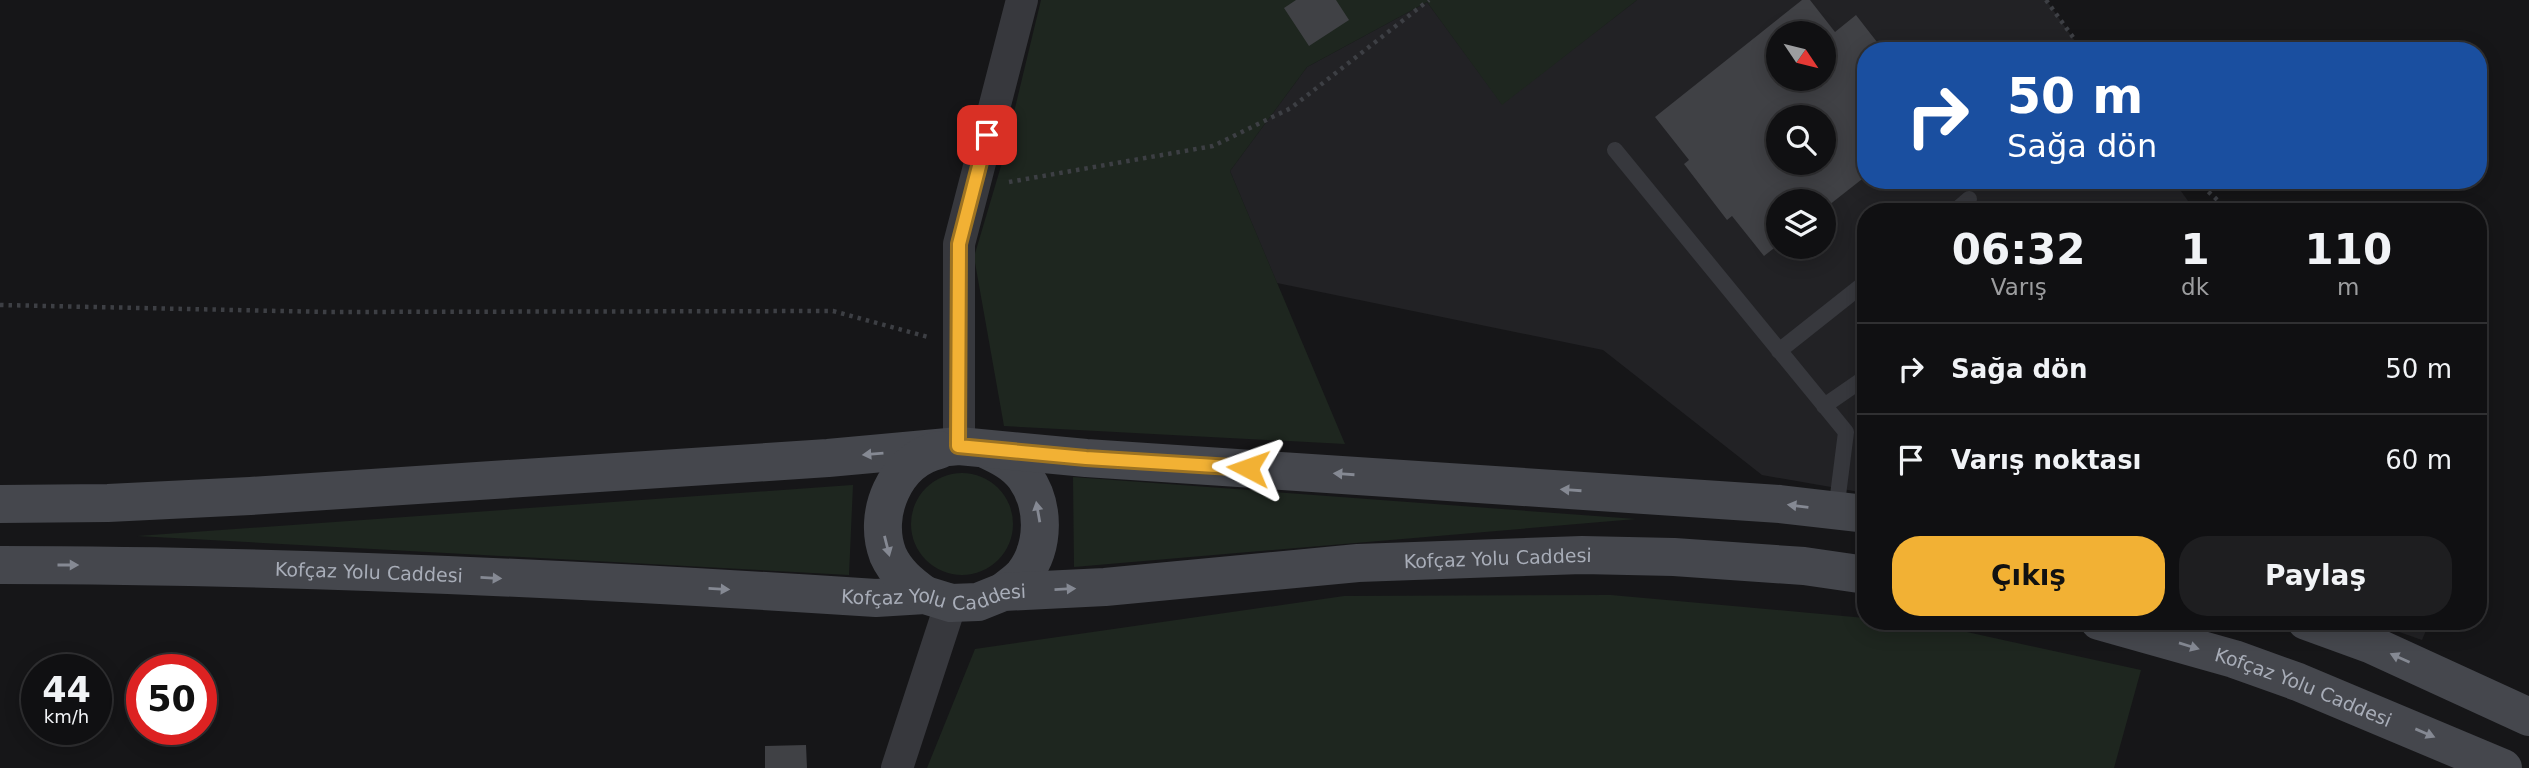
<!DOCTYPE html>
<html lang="tr">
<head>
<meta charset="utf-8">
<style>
  :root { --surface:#101012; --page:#1e1e20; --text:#f1f3f6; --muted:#9c9d9f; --line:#303032; --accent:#f2b134 }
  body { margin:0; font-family:"DejaVu Sans",sans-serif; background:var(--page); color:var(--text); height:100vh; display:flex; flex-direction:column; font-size:26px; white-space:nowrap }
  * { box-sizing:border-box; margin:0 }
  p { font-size:23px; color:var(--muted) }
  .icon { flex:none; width:38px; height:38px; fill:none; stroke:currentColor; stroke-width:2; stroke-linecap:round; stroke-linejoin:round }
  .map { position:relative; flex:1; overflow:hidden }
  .panel { position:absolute; left:1857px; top:203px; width:630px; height:427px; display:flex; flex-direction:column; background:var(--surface); border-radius:28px; box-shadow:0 4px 18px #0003,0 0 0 2px var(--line) }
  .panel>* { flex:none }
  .banner { position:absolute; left:1857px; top:42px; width:630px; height:147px; border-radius:28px; box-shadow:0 4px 18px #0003,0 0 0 2px var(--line); background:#1a4fa0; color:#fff; overflow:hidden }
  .needle { width:46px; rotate:125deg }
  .fabs { position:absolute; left:1766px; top:21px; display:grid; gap:14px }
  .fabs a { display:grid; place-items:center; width:70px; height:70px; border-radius:50%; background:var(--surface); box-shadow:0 4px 18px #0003,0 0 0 2px var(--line); font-size:35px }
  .speed { position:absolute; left:21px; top:654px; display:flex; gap:14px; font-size:35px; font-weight:700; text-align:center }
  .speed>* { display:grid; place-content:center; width:91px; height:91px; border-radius:50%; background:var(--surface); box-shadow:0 4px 18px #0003,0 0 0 2px var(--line); line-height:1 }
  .speed small { font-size:18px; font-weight:400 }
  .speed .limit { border:10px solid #d22; background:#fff; color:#111 }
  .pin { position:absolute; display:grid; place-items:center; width:60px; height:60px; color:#fff; margin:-30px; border-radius:14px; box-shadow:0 4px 10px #0006 }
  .me { position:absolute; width:77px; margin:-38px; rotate:274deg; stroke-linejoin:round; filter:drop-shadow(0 0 5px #0008) }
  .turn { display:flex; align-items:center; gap:24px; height:147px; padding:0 35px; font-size:32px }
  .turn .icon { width:91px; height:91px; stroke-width:2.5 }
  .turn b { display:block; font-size:49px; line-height:60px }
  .eta { display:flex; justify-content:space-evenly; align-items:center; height:119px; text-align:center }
  .eta b { font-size:42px; font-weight:600; line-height:49px }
  .button { display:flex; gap:14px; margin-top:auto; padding:14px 35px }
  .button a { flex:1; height:80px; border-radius:28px; background:var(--accent); color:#111; font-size:28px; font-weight:600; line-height:80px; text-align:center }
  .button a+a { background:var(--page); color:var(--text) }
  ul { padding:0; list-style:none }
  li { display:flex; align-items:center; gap:21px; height:91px; padding:0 35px; border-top:2px solid var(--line) }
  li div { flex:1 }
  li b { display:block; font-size:26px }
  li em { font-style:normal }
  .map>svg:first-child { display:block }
  .built { fill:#222225; fill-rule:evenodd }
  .green { fill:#1e261f }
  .building { fill:#404145; fill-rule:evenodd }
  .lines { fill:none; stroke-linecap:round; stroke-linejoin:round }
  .path { stroke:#3d3f44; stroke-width:4.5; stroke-dasharray:3.5 5; stroke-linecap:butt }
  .lane { stroke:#37383d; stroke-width:16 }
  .street { stroke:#37383d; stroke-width:32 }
  .secondary { stroke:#45474d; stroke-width:38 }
  .oneway { fill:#858993 }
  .route-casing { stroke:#9d7322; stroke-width:18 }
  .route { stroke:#f2b134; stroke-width:12 }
  .labels { text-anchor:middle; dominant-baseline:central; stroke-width:7; stroke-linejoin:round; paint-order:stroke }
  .street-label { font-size:19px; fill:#a8adb8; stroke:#111113 }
</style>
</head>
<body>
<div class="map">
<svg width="2529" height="768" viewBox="0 0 2529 768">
  <rect width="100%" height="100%" fill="#161618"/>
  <path class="built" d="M1637 0H2046L2082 51H1866V180H2173L2196 212H1866L1865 493 1762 475 1603 350 1277 283 1230 171 1307 67 1427 2 1502 104ZM1778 33H1824V79H1778ZM1778 117H1824V163H1778ZM1778 201H1824V247H1778Z
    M2368 621H2430L2422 640Z"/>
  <path class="green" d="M1041 0H1637L1502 105 1427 2 1307 67 1230 171 1345 444 1004 426 974 257 1001 166Z
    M911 524a51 51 0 1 1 102 0a51 51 0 1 1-102 0Z
    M1073 477 1636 519 1074 567Z
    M853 485 849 575 137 536 852 485Z
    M1611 595 1865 618 1866 621 1935 625 2141 670 2114 768H927L975 649 1344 596Z"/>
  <path class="building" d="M1296 0H1336L1349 20 1309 46 1284 8Z
    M1802 0H1810L1835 32 1856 15 1884 51H1866V176L1824 209V201H1778V245L1764 256 1732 216 1727 220 1684 164 1689 160 1655 117ZM1778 33H1824V79H1778ZM1778 117H1824V163H1778Z
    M806 745 807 768H765V746Z"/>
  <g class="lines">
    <path class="path" d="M2046 0 2083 51
      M2196 180 2230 212
      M1009 182 1213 146 1291 108 1429 0
      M0 305 327 312 833 311 928 337"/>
    <path class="lane" d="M1615 150 1846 432 1836 511
      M1954 212 1969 199
      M1779 351 1866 282
      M1824 406 1866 377"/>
    <path class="street" d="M959 446V244L1022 0
      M897 768 951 603"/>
    <g class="secondary">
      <path d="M985 449C1000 456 1015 463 1025 477 1045 505 1045 546 1024 574 1018 581 1010 586 1003 592"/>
      <path d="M0 504 108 503 250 496 828 458 959 446 1086 458 1780 504 1866 514"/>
      <path id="s1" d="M0 565C292 565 584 579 876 598L925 595 951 603 978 602 1003 592 1105 587 1358 563 1582 555 1674 557 1804 566 1866 575"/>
      <path d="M925 595C910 584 896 573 888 555 872 514 895 460 939 450"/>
      <path id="s2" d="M2099 621 2234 659 2298 682 2503 768"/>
      <path d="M2306 621 2372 645 2529 717"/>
    </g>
  </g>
  <defs><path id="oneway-solid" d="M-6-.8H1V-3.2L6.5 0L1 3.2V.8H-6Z" transform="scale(1.75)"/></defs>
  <g class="oneway">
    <use href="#oneway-solid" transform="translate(873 454) rotate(175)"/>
    <use href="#oneway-solid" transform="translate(1344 474) rotate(-176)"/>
    <use href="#oneway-solid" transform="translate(1571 490) rotate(-176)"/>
    <use href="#oneway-solid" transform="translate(1798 506) rotate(-173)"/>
    <use href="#oneway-solid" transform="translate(1038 512) rotate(-100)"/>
    <use href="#oneway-solid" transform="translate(887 546) rotate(76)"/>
    <use href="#oneway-solid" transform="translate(68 565)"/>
    <use href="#oneway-solid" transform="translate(491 578) rotate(3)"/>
    <use href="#oneway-solid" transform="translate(719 589) rotate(3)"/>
    <use href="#oneway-solid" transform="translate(1065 589) rotate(-3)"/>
    <use href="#oneway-solid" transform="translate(2189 646) rotate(17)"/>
    <use href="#oneway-solid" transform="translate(2400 658) rotate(-156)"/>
    <use href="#oneway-solid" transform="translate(2425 733) rotate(23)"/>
  </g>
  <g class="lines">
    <defs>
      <path id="route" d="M987 135 959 244 958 446 1086 458 1248 468"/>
    </defs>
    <use href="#route" class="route-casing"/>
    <use href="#route" class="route"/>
  </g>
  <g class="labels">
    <g class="street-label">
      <text stroke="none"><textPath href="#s1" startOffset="1503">Kofçaz Yolu Caddesi</textPath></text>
      <text stroke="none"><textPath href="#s1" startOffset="369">Kofçaz Yolu Caddesi</textPath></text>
      <text stroke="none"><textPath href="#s1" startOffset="936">Kofçaz Yolu Caddesi</textPath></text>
      <text stroke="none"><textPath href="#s2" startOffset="215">Kofçaz Yolu Caddesi</textPath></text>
    </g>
  </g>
</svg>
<div class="fabs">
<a><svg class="needle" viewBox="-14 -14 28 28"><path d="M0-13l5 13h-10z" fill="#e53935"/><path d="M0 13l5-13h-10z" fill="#9c9d9f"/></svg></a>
<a><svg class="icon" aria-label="search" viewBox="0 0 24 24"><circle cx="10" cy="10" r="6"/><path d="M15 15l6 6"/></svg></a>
<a><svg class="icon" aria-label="layers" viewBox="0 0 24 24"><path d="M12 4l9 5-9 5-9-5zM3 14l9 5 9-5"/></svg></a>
</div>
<div class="speed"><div>44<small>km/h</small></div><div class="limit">50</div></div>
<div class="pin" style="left:987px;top:135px;background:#d93025"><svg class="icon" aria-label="arrive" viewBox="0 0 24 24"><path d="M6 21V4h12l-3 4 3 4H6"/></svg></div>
<svg class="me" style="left:1248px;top:468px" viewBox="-20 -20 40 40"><path d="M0-17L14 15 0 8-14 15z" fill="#f2b134" stroke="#fff" stroke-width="4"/></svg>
<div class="banner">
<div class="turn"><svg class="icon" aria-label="right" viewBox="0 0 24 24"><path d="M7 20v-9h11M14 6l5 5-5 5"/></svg><div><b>50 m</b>Sağa dön</div></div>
</div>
<section class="panel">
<div class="eta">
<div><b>06:32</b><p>Varış</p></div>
<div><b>1</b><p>dk</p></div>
<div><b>110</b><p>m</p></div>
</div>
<ul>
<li><svg class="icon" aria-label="right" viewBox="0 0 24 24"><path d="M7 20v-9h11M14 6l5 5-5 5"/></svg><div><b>Sağa dön</b></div><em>50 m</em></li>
<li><svg class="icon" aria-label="arrive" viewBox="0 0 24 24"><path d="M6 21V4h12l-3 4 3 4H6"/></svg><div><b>Varış noktası</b></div><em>60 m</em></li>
</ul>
<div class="button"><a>Çıkış</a><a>Paylaş</a></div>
</section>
</div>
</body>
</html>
